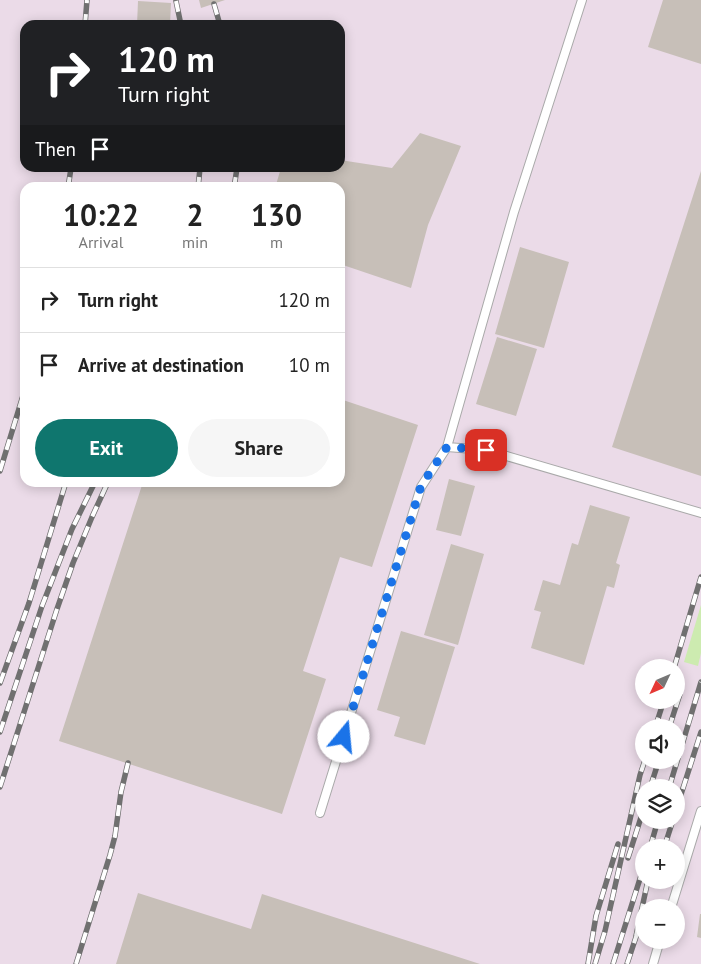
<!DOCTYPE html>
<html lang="en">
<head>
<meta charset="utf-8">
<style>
  :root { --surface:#fff; --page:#f6f6f6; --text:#222; --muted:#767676; --line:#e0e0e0; --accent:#0f766e }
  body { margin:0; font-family:"PT Sans",sans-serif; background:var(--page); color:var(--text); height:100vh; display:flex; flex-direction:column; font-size:19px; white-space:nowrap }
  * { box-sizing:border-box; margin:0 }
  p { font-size:16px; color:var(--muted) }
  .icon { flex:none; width:28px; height:28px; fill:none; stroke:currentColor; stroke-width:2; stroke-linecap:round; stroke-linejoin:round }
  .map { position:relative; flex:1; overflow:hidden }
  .panel { position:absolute; left:20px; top:182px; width:325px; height:305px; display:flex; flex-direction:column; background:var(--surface); border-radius:15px; box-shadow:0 2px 12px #0003 }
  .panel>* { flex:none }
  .guide { position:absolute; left:20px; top:20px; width:325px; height:152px; border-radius:15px; box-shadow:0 2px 12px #0003; background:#202124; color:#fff; overflow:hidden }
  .needle { width:32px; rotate:226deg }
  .tools { position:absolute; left:635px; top:659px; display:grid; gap:10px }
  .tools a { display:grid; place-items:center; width:50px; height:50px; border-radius:50%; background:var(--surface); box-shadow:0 2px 12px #0003; font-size:25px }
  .pin { position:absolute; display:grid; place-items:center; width:42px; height:42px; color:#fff; margin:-21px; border-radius:10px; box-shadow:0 2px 8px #0006 }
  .me { position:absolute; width:55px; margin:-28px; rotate:17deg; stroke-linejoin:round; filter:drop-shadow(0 0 4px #0008) }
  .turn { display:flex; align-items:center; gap:18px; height:105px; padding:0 15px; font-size:22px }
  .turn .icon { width:65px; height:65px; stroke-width:2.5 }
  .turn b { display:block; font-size:35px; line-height:42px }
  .then { display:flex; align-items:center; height:48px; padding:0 15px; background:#0003; gap:10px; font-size:19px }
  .eta { display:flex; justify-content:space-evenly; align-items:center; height:85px; text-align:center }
  .eta b { font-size:30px; font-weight:700; line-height:35px }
  .primary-button { display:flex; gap:10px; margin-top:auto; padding:10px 15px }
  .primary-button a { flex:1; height:58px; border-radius:30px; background:var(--accent); color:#fff; font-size:20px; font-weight:700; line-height:58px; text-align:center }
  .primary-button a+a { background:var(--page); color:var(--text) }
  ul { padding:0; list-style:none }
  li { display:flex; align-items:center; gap:15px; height:65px; padding:0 15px; border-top:1px solid var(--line) }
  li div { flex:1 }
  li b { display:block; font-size:19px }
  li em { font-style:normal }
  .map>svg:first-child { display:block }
  .industrial { fill:#ebdbe8; fill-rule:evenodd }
  .grass { fill:#cdebb0 }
  .building { fill:#c7bfb8 }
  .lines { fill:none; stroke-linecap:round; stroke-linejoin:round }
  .service-casing { stroke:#a9a9a9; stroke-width:10 }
  .service { stroke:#fff; stroke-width:8 }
  .rail-casing { stroke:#707070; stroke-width:5.5 }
  .rail { stroke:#fff; stroke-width:4; stroke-dasharray:11; stroke-linecap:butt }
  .route { stroke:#1a73e8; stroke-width:9; stroke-dasharray:0 16.2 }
</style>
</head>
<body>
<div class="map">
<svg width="701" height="964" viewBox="0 0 701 964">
  <rect width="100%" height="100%" fill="#f2efe9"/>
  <path class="industrial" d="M0 0H701V964H0ZM25 25H340V168H25ZM25 188H340V482H25ZM644 668H676V700H644ZM644 728H676V760H644ZM644 788H676V820H644ZM644 848H676V880H644ZM644 908H676V940H644Z"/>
  <path class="grass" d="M701 605V653L698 666 684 662Z"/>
  <path class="building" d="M199 0H225L201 8Z
    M663 0H701V64L648 47Z
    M138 1 171 3 170 25H137Z
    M420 133 461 146 428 225 411 288 340 264V188H275L281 168H340V160L392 168Z
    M701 171V476L612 447Z
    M520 247 569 262 544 348 495 334Z
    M497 337 537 349 516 416 476 404Z
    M340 399 418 425 372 567 340 557 303 671 326 679 282 814 59 741 143 482H340Z
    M449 479 475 486 461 536 436 530Z
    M590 505 630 517 616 563 620 565 614 588 607 586 584 665 531 648 541 612 534 610 543 580 560 585 572 543 578 545Z
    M451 544 484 554 458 645 424 635Z
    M401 631 455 647 425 745 394 736 400 717 377 710Z
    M138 893 251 929 262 894 480 964H116Z
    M700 914H701V938L697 937Z"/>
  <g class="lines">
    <defs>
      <path id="service" d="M447 447 514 212 582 0
        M320 813 421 487 447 447 486 450 701 513
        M671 908 701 811
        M653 964 660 940"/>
    </defs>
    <use href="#service" class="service-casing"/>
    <use href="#service" class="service"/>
    <defs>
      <path id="rail" d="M176 1 181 25
        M214 4 220 25
        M85 25 87 0
        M68 188 71 168
        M198 188 200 168
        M234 188 237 168
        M0 471 25 389
        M674 668 701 577
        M0 683 29 603 66 482
        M655 728 664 700
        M669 728 680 694
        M0 732 42 606 72 529 95 482
        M0 787 57 609 73 563 92 517 108 482
        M650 788 659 760
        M669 788 701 682
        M676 810 701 732
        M650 848 658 820
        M664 848 673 820
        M628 858 644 808
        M636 936 648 880
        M76 964 110 855 115 836 121 792 128 763
        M588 964 596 916 618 844
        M595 964 605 931 640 775 645 760
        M613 964 644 866
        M627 964 638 931"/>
    </defs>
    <use href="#rail" class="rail-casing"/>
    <use href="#rail" class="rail"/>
  </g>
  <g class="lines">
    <path class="route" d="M344 737 421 486 447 447 486 450"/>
  </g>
</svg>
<div class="tools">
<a><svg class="needle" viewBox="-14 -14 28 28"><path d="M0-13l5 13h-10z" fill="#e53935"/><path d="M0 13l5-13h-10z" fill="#767676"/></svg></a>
<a><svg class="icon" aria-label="sound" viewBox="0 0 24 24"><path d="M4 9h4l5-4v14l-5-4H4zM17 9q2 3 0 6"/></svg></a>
<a><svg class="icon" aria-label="layers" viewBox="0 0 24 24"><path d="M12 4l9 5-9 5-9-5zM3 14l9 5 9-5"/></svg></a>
<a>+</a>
<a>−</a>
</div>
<div class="pin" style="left:486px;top:450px;background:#d93025"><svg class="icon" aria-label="arrive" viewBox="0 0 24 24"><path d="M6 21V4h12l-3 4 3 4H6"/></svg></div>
<svg class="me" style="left:344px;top:737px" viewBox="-20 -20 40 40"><circle r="19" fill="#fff"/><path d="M0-13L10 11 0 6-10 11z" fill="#1a73e8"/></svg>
<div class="guide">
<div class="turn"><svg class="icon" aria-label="right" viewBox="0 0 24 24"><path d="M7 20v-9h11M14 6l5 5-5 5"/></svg><div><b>120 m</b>Turn right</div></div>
<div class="then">Then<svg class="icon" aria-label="arrive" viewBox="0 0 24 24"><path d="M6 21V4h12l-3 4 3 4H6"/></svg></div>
</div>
<section class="panel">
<div class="eta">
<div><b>10:22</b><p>Arrival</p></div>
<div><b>2</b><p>min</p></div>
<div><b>130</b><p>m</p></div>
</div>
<ul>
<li><svg class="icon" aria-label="right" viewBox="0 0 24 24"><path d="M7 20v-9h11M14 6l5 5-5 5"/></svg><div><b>Turn right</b></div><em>120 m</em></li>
<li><svg class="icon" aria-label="arrive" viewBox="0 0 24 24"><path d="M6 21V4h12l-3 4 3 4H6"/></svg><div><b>Arrive at destination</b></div><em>10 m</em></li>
</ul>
<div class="primary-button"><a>Exit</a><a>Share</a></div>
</section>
</div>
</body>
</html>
